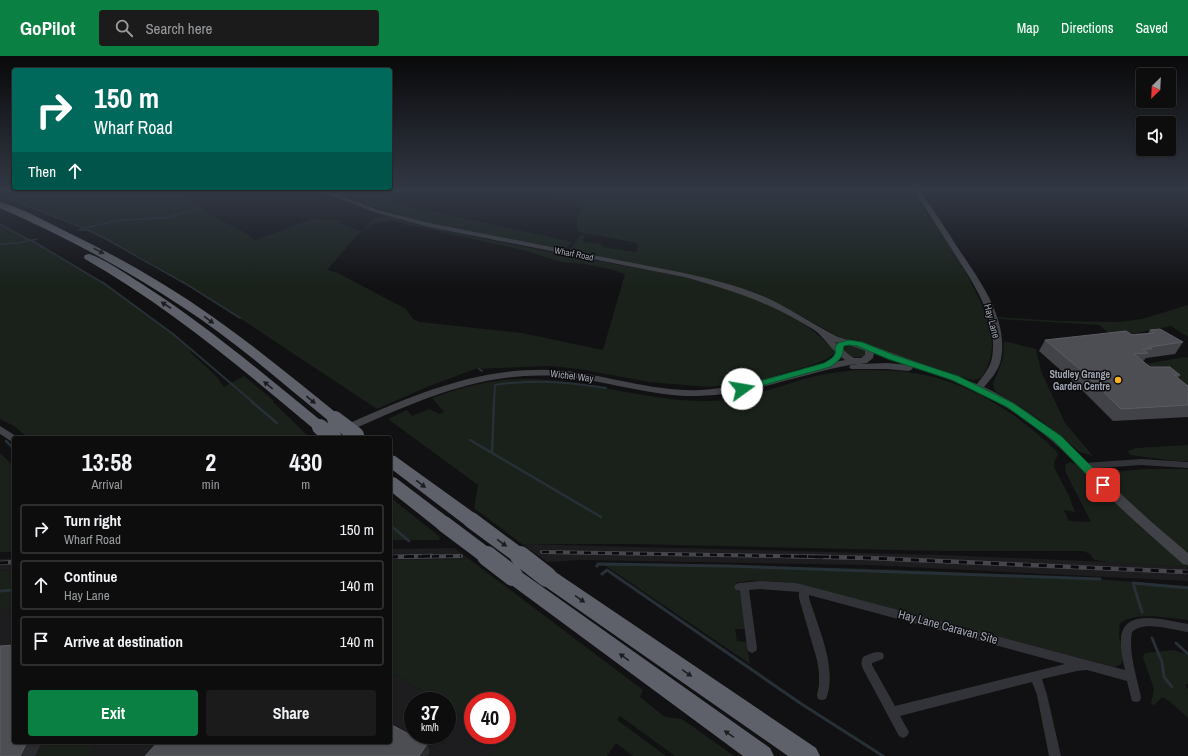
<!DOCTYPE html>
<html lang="en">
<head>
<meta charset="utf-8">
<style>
  :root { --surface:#0d0d0e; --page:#1b1b1c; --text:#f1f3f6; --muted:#9a9c9e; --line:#2d2d2e; --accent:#0b8043 }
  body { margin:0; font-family:"Archivo Narrow",sans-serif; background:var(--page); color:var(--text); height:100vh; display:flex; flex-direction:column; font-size:15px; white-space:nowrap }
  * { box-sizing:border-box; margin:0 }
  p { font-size:13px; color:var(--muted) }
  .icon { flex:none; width:22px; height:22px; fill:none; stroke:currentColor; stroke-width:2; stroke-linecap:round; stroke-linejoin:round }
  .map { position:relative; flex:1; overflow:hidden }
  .drawer { position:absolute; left:12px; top:380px; width:380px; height:308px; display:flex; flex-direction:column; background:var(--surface); border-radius:4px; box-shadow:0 1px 3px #0004,0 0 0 1px var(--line) }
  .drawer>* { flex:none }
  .banner { position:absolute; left:12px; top:12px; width:380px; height:122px; border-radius:4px; box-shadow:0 1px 3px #0004,0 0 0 1px var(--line); background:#00695c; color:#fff; overflow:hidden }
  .needle { width:26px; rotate:204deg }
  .buttons { position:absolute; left:1136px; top:12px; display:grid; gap:8px }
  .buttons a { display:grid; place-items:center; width:40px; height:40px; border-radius:4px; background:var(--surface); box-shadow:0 1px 3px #0004,0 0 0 1px var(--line); font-size:20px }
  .speed { position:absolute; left:404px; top:636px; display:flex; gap:8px; font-size:20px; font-weight:700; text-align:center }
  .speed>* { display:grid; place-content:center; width:52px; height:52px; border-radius:50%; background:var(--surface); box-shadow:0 1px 3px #0004,0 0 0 1px var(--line); line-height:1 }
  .speed small { font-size:10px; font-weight:400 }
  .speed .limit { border:6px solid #d22; background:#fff; color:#111 }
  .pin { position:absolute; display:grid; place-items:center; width:34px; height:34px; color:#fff; margin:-17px; border-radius:8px; box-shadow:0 2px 6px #0006 }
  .me { position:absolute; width:44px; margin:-22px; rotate:77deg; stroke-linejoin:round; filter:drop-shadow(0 0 3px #0008) }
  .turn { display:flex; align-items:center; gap:14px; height:84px; padding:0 16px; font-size:18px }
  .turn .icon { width:52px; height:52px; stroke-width:2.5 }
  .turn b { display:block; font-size:28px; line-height:34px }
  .then { display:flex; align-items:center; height:38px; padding:0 16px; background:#0003; gap:8px; font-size:15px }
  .eta { display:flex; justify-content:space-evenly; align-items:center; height:68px; text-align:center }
  .eta b { font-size:24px; font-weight:700; line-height:28px }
  .button { display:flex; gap:8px; margin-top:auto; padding:8px 16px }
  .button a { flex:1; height:46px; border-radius:4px; background:var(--accent); color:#fff; font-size:16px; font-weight:700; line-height:46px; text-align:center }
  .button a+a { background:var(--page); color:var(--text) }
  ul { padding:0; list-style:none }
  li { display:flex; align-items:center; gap:12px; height:50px; margin:0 8px 6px; padding:0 8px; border:2px solid var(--line); border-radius:4px }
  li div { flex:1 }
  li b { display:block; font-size:15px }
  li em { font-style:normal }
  header { display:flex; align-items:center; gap:24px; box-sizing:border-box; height:56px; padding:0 20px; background:var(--accent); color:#fff }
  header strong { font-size:19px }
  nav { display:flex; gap:22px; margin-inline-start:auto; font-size:14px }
  .search { width:280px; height:36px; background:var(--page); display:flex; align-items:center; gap:10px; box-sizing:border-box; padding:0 14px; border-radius:4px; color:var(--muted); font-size:15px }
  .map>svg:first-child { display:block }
  .built { fill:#1d1d20 }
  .green { fill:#19211a; fill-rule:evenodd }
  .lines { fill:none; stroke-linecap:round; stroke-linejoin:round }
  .stream-far3 { stroke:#273037; stroke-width:1.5 }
  .stream-far2 { stroke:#273037; stroke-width:2 }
  .stream-far1 { stroke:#273037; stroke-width:2.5 }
  .stream { stroke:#273037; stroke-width:3 }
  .street { fill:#323338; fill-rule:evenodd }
  .secondary { fill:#404248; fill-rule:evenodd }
  .highway { fill:#5e6169; fill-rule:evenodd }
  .rail-far1-casing { stroke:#45474d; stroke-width:4 }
  .rail-casing { stroke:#45474d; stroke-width:4.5 }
  .rail-far1 { stroke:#0c0c0e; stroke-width:2.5; stroke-dasharray:7; stroke-linecap:butt }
  .rail { stroke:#0c0c0e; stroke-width:3; stroke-dasharray:8; stroke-linecap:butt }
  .highway-bridge-far1 { stroke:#5e6169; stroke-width:16 }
  .highway-bridge { stroke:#5e6169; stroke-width:20 }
  .wall { fill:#424348 }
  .shaded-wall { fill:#2a2b2e }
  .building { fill:#4d4e54; stroke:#5a5c63 }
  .oneway { fill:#1c1d20 }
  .route { fill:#0b8043; stroke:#07532c }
  .poi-dot { fill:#f8b024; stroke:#0c0c0e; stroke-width:1.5 }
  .labels { text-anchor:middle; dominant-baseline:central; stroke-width:3; stroke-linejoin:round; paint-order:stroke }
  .far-street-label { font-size:9px; fill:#a2a7b4; stroke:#0c0c0e }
  .street-label { font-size:10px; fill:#a2a7b4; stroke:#0c0c0e }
  .poi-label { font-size:10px; font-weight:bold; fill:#a2a7b4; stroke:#0c0c0e; text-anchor:end }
  .near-street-label { font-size:12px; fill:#a2a7b4; stroke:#0c0c0e }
</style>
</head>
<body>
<header>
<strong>GoPilot</strong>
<div class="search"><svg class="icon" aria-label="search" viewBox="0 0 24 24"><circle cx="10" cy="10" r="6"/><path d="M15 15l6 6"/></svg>Search here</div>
<nav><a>Map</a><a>Directions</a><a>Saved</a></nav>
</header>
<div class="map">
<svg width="1188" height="700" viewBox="0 0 1188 700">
  <rect width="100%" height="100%" fill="#111113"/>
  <path class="built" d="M522 488 943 499 1109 506 1187 511 1188 525 868 509 582 504 547 506Z
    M454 492 469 503 390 504V493Z
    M14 502V514L0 515V503Z
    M14 552V686H390V615L439 645H413V679H447V650L473 668V679H489L520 700H0V554Z"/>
  <path class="green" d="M0 133H174L210 159 246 177 251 180 252 183 255 184 312 163 339 164 342 165 338 167 361 175 375 162 386 159C452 178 520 190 588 203 670 219 774 229 834 294V297L829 302 815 308 754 326 709 331 649 326 579 313 549 310 475 313 427 331 377 353 211 243 137 199 88 174V172L0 139ZM391 165 527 195 561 206 585 208 610 213 625 218 603 294 522 277 420 266 413 263 406 253 338 217 327 214 361 175 376 167Z
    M325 133H403L390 146 573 186 566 192 558 193 456 174 408 162 381 154Z
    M555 133H586L581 146 549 144Z
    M588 133H911L931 165H935L963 210H956L963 211C981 247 1007 284 981 322L974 324 968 323 879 293 861 285 841 282 790 254 749 235 572 195 570 193 581 179H584L583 185 585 186 601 188 603 191 636 196 638 187 579 176C576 172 576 168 577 163Z
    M0 168 40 189 108 229 176 280 192 294 190 296 217 321 224 331 244 320 273 344V346L310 382H28L14 370 0 363Z
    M1188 249V281L1171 270 1133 278 1143 286 1098 289 1087 279 1111 280 1100 269 999 263 997 261 1057 265 1118 266 1142 263Z
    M1004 285 1036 293 1041 315 1065 367 1093 400 1080 396 1039 363 995 335 993 328 1003 303Z
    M851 290 863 293 866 298 865 300C857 303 849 301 844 294L846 291Z
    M1185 301 1188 302V347L1140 309Z
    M856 314C876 314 895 314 914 317 969 326 1018 357 1056 395L1058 399 1054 406V411L1069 440 1075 456 1064 454 1069 465 1091 466 1066 417 1065 409 1070 406 1077 409 1100 432 1188 508V511L1109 506 1094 504 1090 498 1083 495H942L636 488H522L474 452 478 429 388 363 407 354 412 360 429 353 439 358 444 356 432 342C465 330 497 322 532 323 591 325 647 345 706 345 744 345 778 330 815 320 828 317 842 316 856 314Z
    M1188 389V405H1176L1130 399 1128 395 1136 392Z
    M0 397 14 410V496H0Z
    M1145 413H1188V496L1184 494C1158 472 1128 451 1109 422L1112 416Z
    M390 441 440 481 439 484H390Z
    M469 503 643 634 640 641 665 661 682 663 734 700H675L620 660 617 664 666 700H633L616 687 607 700H491L500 686 489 679H507V645H473V668L447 650V645H439L390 615V504Z
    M603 508C798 510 994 514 1188 530V564C1168 562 1137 555 1120 567L1119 580 1124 602 1121 608 1115 611 788 527C771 525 752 523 736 527L737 535 741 536 746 573H735L737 585 746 586 750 608Z
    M14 514V552L0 554V515Z
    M1172 594 1188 598V628L1185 629 1188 633V662L1169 645 1162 641 1155 649 1151 648 1154 633 1143 601 1145 597Z
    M45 686H85L94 693 87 700H37Z"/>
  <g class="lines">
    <path class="stream-far3" d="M0 139 84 172 81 173
      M0 168 29 184
      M85 172 120 164 165 162 201 152
      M78 174H88L108 184 184 227
      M31 184 103 227
      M0 188 17 187 37 183"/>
    <path class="stream-far2" d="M102 226 173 278 254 347
      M183 226 240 262
      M479 313 482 315
      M494 347 495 329C533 323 568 326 606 332"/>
    <path class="stream-far1" d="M252 346 277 367
      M470 384 601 461
      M6 385 14 393
      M492 397 494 346
      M390 469 409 485"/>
    <path class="stream" d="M597 510 598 508 728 510 1100 523
      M602 518 607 514 800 647 883 700
      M0 535 14 534
      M1142 556 1133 527 1188 532
      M1152 582 1162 606 1164 621 1172 631
      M1176 587 1188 598"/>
    <path class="street" d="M1141 403 1188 406V412L1141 409 1085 413 1082 412 1081 410 1082 408 1085 407Z
      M760 525 795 527 804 529 1125 614C1123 604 1120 593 1121 583 1123 550 1168 565 1188 568V576C1173 574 1144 564 1132 576 1128 595 1137 622 1141 641L1140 645 1136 646 1132 645 1127 625 1087 614 1077 615 1042 623 1047 639 1061 700H1049L1037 639 1032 626 900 660 909 676 907 680 903 682 899 680 863 613C861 609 861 605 863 601 869 598 877 594 883 597L884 600 883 603 872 607V609L895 650 1065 608 809 539V542C818 571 838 613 826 643L822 644 818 643 817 639 819 629V617L817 604 799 542V536L760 533 749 534 757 592 756 595 752 597 748 595 747 592 740 535 736 534 734 531 736 528 739 527Z"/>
    <path class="secondary" d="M316 133H324L378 154 429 167 684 217C710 223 736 229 760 239 787 250 810 267 836 280 844 284 853 284 862 286L977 328C983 320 990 312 992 302 999 262 971 224 951 192 938 172 926 152 912 133H918C932 151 944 170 956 189 977 221 1009 261 1001 303 999 314 991 323 984 331 1038 356 1077 397 1119 436 1141 457 1164 477 1188 497V509L1183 508C1158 486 1133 464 1109 441 1084 416 1060 389 1031 368 995 341 954 324 911 310L913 312 911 314 908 315 887 313H851L849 311 851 309 857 308H855C803 317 752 339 698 340 654 341 611 326 567 321 488 312 417 345 347 376H339L338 374 339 372C412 339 485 307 566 315 610 320 655 336 700 334 750 331 797 312 845 304 834 297 826 284 817 276 812 272 805 269 799 265 763 244 724 232 684 221L429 171 374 156ZM835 286C845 289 855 290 865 295V299L861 302H854L848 298ZM874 297 909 309 887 307 860 308 867 307 873 302Z
      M0 370 19 382H14V387L0 378Z"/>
    <path class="highway" d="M0 146C22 152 49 167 69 177 119 201 168 229 213 261 257 292 298 326 340 360L342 363 340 366 335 368 330 366C282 327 236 286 184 252 126 213 64 180 0 152Z
      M89 198C103 202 126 218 139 226 205 268 265 319 325 368L327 371 325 374 320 376 315 374C241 312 169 251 85 203L84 201 85 199Z
      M390 399 395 400 477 459 479 464 477 469 471 471 465 469 390 412Z
      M390 420 396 422 450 463 453 468 450 473 444 475 438 473 390 435Z
      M513 512 520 515 770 692 774 700H743L506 525 504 520 506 515Z
      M547 513 554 515 816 692 820 700H788L540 527 538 521 540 515Z"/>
    <defs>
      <path id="rail-far1" d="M542 496 837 501
        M390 501 461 500"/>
      <path id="rail" d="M783 500 869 502 1188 516
        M390 501 432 500
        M0 507 14 506"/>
    </defs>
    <use href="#rail-far1" class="rail-far1-casing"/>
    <use href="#rail" class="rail-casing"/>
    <use href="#rail-far1" class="rail-far1"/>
    <use href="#rail" class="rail"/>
    <path class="highway-bridge-far1" d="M335 363 356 379
      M320 371 334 382
      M471 464 521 501
      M444 468 488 501"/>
    <path class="highway-bridge" d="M487 500 513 520
      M520 500 547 521"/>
  </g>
  <path class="wall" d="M1150 274 1183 286 1175 298 1146 302 1143 305 1150 311 1180 319 1178 322 1188 330V361L1113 365 1074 326 1039 295 1045 284 1148 277Z"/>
  <path class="shaded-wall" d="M27 686H42L35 700H20Z
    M427 688 430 696 427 700H419Z"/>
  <path class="building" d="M1160 273 1183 286 1149 291 1152 293H1143L1148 297 1134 298 1150 311H1170L1180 319H1174L1188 330V349L1121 353 1081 314 1045 284 1126 275 1132 279 1154 277 1150 274Z
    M14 589V686H27L20 700H0V590Z
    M390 668 427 688 419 700H145L158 686H390Z"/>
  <defs><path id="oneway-solid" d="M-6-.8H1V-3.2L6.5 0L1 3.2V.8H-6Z"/></defs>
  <g class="oneway">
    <use href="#oneway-solid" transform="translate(99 195) rotate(28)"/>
    <use href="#oneway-solid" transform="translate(166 249) rotate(-147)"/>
    <use href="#oneway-solid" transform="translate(209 264) rotate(36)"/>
    <use href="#oneway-solid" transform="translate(268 329) rotate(-141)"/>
    <use href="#oneway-solid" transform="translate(311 344) rotate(39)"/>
    <use href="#oneway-solid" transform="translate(421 428) rotate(37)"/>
    <use href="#oneway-solid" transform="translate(502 487) rotate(36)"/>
    <use href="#oneway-solid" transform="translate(580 543) rotate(35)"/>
    <use href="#oneway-solid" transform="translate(624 601) rotate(-144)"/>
    <use href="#oneway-solid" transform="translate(687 617) rotate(35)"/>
    <use href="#oneway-solid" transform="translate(729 678) rotate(-145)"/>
  </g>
  <linearGradient id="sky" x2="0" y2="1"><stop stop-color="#09090a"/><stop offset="0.58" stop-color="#323844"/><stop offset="1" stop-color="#323844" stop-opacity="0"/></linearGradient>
  <rect width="1188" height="231" fill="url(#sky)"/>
  <path class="route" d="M849 284 862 286 894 299 958 320 1013 347 1061 380 1107 426 1109 429 1107 432H1100L1054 385 1007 351 952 324 888 303 857 290 849 289 844 290C842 302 841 303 830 311L742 335 738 333 739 331 824 307C831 303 837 300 835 292L838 287Z"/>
  <circle class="poi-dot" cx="1118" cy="324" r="4"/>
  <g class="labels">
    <g class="far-street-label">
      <text transform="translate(574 198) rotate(11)">Wharf Road</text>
    </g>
    <g class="street-label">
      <text transform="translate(992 265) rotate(75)">Hay Lane</text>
      <text transform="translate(572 320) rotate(7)">Wichel Way</text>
    </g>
    <g class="poi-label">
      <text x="1110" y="318">Studley Grange<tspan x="1110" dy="12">Garden Centre</tspan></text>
    </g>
    <g class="near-street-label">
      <text transform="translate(948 571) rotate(15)">Hay Lane Caravan Site</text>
    </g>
  </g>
</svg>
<div class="buttons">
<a><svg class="needle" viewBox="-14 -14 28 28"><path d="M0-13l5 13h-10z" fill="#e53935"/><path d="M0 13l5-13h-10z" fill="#9a9c9e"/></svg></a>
<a><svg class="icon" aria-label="sound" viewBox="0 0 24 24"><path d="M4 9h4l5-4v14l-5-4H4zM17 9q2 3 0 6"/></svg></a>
</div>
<div class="speed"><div>37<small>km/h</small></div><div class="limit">40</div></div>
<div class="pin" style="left:1103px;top:429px;background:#d93025"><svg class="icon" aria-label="arrive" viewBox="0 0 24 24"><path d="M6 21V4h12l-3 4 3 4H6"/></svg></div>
<svg class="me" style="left:742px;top:333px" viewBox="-20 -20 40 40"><circle r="19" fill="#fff"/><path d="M0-13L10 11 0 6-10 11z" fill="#0b8043"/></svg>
<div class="banner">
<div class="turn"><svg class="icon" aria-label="right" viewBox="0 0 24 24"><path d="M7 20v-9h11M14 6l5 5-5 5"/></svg><div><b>150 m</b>Wharf Road</div></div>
<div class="then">Then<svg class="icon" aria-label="ahead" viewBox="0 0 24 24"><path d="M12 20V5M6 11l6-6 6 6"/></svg></div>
</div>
<section class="drawer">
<div class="eta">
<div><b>13:58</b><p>Arrival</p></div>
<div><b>2</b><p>min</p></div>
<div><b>430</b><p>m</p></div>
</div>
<ul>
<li><svg class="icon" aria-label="right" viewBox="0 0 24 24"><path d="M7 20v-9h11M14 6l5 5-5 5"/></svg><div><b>Turn right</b><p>Wharf Road</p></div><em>150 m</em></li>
<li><svg class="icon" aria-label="ahead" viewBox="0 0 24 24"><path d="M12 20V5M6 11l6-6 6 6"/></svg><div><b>Continue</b><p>Hay Lane</p></div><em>140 m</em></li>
<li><svg class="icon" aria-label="arrive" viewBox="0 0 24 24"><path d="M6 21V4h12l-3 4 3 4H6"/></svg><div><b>Arrive at destination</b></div><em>140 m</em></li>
</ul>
<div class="button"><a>Exit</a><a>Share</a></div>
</section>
</div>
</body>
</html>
